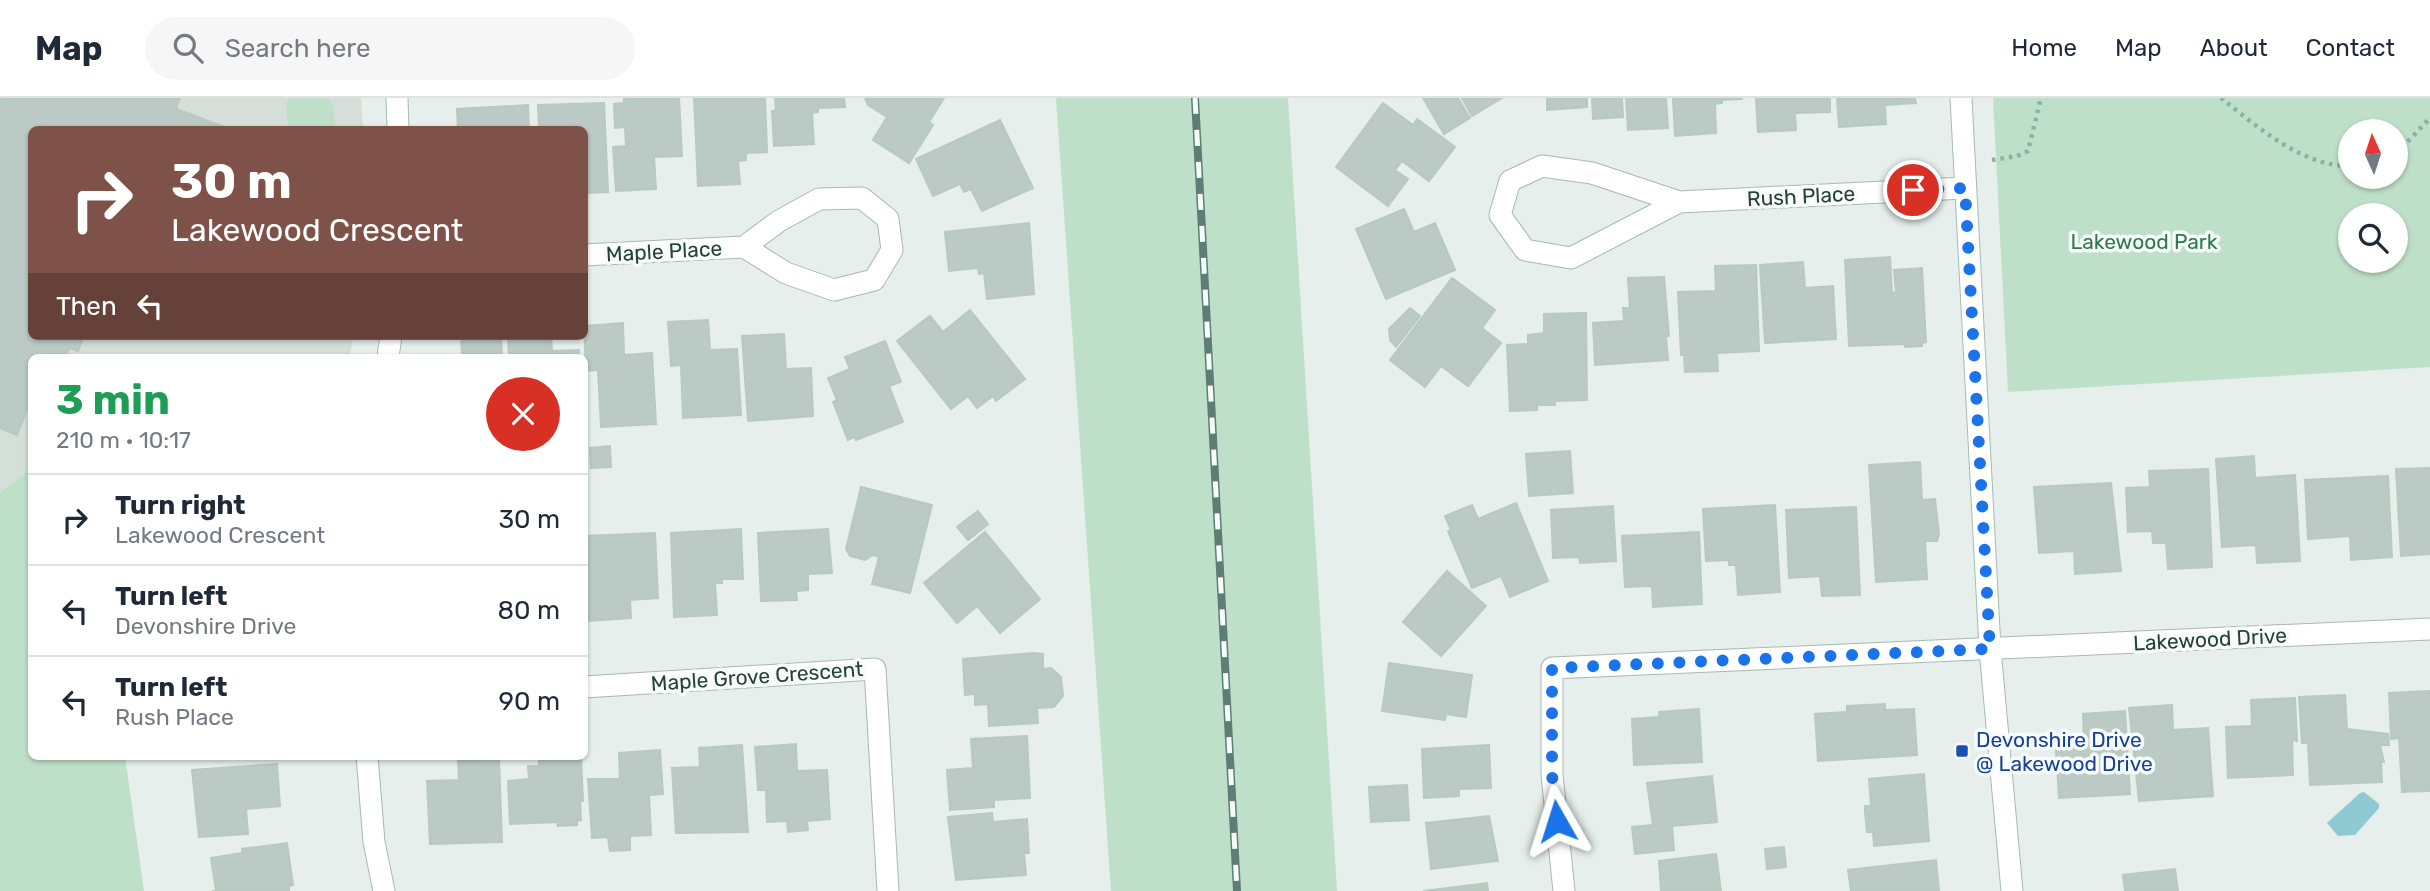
<!DOCTYPE html>
<html lang="en">
<head>
<meta charset="utf-8">
<style>
  :root { --surface:#fff; --page:#f6f6f7; --text:#1f2937; --muted:#747a83; --line:#e0e1e3 }
  body { margin:0; font-family:Rubik,sans-serif; background:var(--page); color:var(--text); height:100vh; display:flex; flex-direction:column; font-size:26px; white-space:nowrap }
  * { box-sizing:border-box; margin:0 }
  p { font-size:23px; color:var(--muted) }
  .icon { flex:none; width:38px; height:38px; fill:none; stroke:currentColor; stroke-width:2; stroke-linecap:round; stroke-linejoin:round }
  .map { position:relative; flex:1; overflow:hidden }
  .side { position:absolute; left:28px; top:256px; width:560px; height:406px; display:flex; flex-direction:column; background:var(--surface); border-radius:10px; box-shadow:0 2px 5px #0004 }
  .side>* { flex:none }
  .hud { position:absolute; left:28px; top:28px; width:560px; height:214px; border-radius:10px; box-shadow:0 2px 5px #0004; background:#7f5249; color:#fff; overflow:hidden }
  .needle { width:46px; rotate:357deg }
  .tools { position:absolute; left:2338px; top:21px; display:grid; gap:14px }
  .tools a { display:grid; place-items:center; width:70px; height:70px; border-radius:50%; background:var(--surface); box-shadow:0 2px 5px #0004; font-size:35px }
  .pin { position:absolute; display:grid; place-items:center; width:60px; height:60px; color:#fff; margin:-30px; border:4px solid #fff; border-radius:50%; box-shadow:0 2px 7px #0007 }
  .me { position:absolute; width:77px; margin:-38px; rotate:354deg; stroke-linejoin:round; filter:drop-shadow(0 0 5px #0008) }
  .turn { display:flex; align-items:center; gap:24px; height:147px; padding:0 28px; font-size:32px }
  .turn .icon { width:91px; height:91px; stroke-width:2.5 }
  .turn b { display:block; font-size:49px; line-height:60px }
  .then { display:flex; align-items:center; height:66px; padding:0 28px; background:#0003; gap:14px; font-size:26px }
  .round { display:grid; place-items:center; flex:none; width:74px; height:74px; border-radius:37px; background:var(--page) }
  .overview { display:flex; align-items:center; justify-content:space-between; height:119px; padding:0 28px }
  h1 { font-size:42px; font-weight:700; line-height:52px; color:#1e9e55 }
  ul { padding:0; list-style:none }
  li { display:flex; align-items:center; gap:21px; height:91px; padding:0 28px; border-top:2px solid var(--line) }
  li div { flex:1 }
  li b { display:block; font-size:26px }
  li em { font-style:normal }
  header { display:flex; align-items:center; gap:42px; box-sizing:border-box; height:98px; padding:0 35px; background:var(--surface); border-bottom:2px solid var(--line) }
  header strong { font-size:33px }
  nav { display:flex; gap:38px; margin-inline-start:auto; font-size:24px }
  .search { width:490px; height:63px; background:var(--page); display:flex; align-items:center; gap:18px; box-sizing:border-box; padding:0 24px; border-radius:38px; color:var(--muted); font-size:26px }
  .map>svg:first-child { display:block }
  .built { fill:#d4dfda }
  .green { fill:#bfe0c8; fill-rule:evenodd }
  .water { fill:#8ec9d4 }
  .building { fill:#bbcac4; stroke:#b8c9c2; stroke-width:2 }
  .lines { fill:none; stroke-linecap:round; stroke-linejoin:round }
  .street-casing { stroke:#a8b8b2; stroke-width:23 }
  .secondary-casing { stroke:#a4bbb3; stroke-width:23 }
  .path { stroke:#86b3a5; stroke-width:4.5; stroke-dasharray:3.5 5; stroke-linecap:butt }
  .street { stroke:#fff; stroke-width:21 }
  .secondary { stroke:#fff; stroke-width:21 }
  .rail-casing { stroke:#5f7d75; stroke-width:8 }
  .rail { stroke:#f7fbf9; stroke-width:5; stroke-dasharray:16; stroke-linecap:butt }
  .route { stroke:#1a73e8; stroke-width:12; stroke-dasharray:0 21.6 }
  .transit-dot { fill:#1a4fb4; stroke:#f7fbf9; stroke-width:2.5 }
  .labels { text-anchor:middle; dominant-baseline:central; stroke-width:7; stroke-linejoin:round; paint-order:stroke }
  .street-label { font-size:21px; fill:#24423a; stroke:#f7fbf9 }
  .park-label { font-size:21px; fill:#2d7a4b; stroke:#f7fbf9 }
  .transit-label { font-size:21px; fill:#164399; stroke:#f7fbf9; text-anchor:start }
</style>
</head>
<body>
<header>
<strong>Map</strong>
<div class="search"><svg class="icon" aria-label="search" viewBox="0 0 24 24"><circle cx="10" cy="10" r="6"/><path d="M15 15l6 6"/></svg>Search here</div>
<nav><a>Home</a><a>Map</a><a>About</a><a>Contact</a></nav>
</header>
<div class="map">
<svg width="2430" height="793" viewBox="0 0 2430 793">
  <rect width="100%" height="100%" fill="#e6efeb"/>
  <path class="built" d="M0 0H361L363 31 32 32V238H353L350 259H32L31 370 0 395Z"/>
  <path class="green" d="M291 0H328L333 6 335 31H288L286 5Z
    M1056 0H1288L1337 793H1111Z
    M1993 0H2430V269L2008 294ZM2396 33V79H2350V33ZM2350 117H2396V163H2350Z
    M31 370 32 658H125L144 793H0V395Z"/>
  <path class="water" d="M2364 694 2379 706V710L2355 737 2338 738 2327 725 2360 695Z"/>
  <path class="building" d="M0 0H180L176 11 232 32H32V238H84L78 253 69 250 66 259H32V299L17 337 0 330Z
    M624 0H679L682 58 654 59 656 91 616 93 613 49 626 48 625 29 615 30 614 6 624 5Z
    M694 0H765L767 54 746 55V62L738 63 740 86 698 88Z
    M775 0H844L845 9 818 10V14L812 15 814 46 774 48 772 13 776 12Z
    M865 0H944L929 24 933 27 909 65 873 42 887 19 868 7Z
    M1423 0H1458L1470 20 1444 36Z
    M1462 0H1502L1472 18Z
    M1547 0H1587V9L1547 12Z
    M1592 0H1622L1623 19 1593 21Z
    M1626 0H1666L1668 30 1628 32Z
    M1673 0H1742V1L1722 2V5L1715 6 1716 35 1675 38Z
    M1756 0H1830V14L1795 15 1796 32 1758 34Z
    M1837 0H1915L1916 5 1885 7 1886 26 1839 29Z
    M604 5 608 94 584 95V32H539L538 7Z
    M1383 5 1413 27 1417 21 1455 49 1429 83 1402 63 1395 72 1408 81 1388 108 1336 69Z
    M528 7 529 32H458L457 11Z
    M1000 22 1033 90 982 113 971 91 964 94 960 86 933 98 916 61Z
    M1404 111 1414 134 1435 125 1455 172 1386 201 1356 131Z
    M1029 125 1034 196 987 201 984 175 979 176 978 170 949 173 945 134Z
    M1890 159 1892 195 1896 194 1894 172 1922 170 1926 244 1922 245V248L1905 249V246L1849 248 1845 162Z
    M1803 164 1805 190 1833 188 1836 241 1765 245 1760 167Z
    M1756 167 1759 253 1717 255 1718 273 1685 274 1684 257H1681L1678 194 1716 193 1715 168Z
    M1664 179 1669 238H1666L1668 262 1595 267 1593 225 1624 223 1623 210H1630L1628 180Z
    M1452 180 1495 212 1482 230 1501 245 1468 288 1441 268 1425 289 1390 262Z
    M1410 210 1420 218 1396 249 1390 242 1389 231Z
    M970 212 1025 281 996 303 993 298 977 310 968 298 951 311 897 243 930 218 943 234Z
    M1586 215 1587 302 1555 303V307H1537V312L1510 313 1507 247 1528 246V237L1544 235V216Z
    M708 222 710 252 737 251 741 317 683 320 681 267 671 268 668 224Z
    M623 225 624 257 652 255 656 326 601 329 598 272 586 273 584 228Z
    M784 236 786 271 811 270 813 318 748 323 742 238Z
    M461 238H501L502 259H462Z
    M508 238H551L552 253 579 252V259H509Z
    M885 243 901 284 889 288 903 324 856 342 854 339 848 342 833 304 837 302 828 280 850 271 845 259Z
    M610 348 611 369 591 370 590 350Z
    M1570 353 1573 395 1529 398 1526 356Z
    M2254 358 2255 380 2295 377 2300 463 2257 465 2256 447 2222 449 2216 361Z
    M1920 364 1922 402 1935 401 1939 436 1937 443H1925L1927 481 1876 484 1869 367Z
    M2430 370V456L2401 458 2396 371Z
    M2208 371 2212 469 2168 471 2166 445H2153L2152 433 2128 434 2126 390 2150 389 2149 373Z
    M2388 378 2392 459 2351 462 2350 438 2308 441 2305 382Z
    M2111 385 2121 473 2075 476 2074 453 2039 455 2034 389Z
    M861 389 932 407 910 495 872 486 879 459 873 457 865 462 850 458 846 451Z
    M1516 405 1548 483 1510 499 1501 478 1472 490 1448 433 1451 432 1445 418 1472 407 1478 421Z
    M1775 407 1780 494 1738 497 1736 467H1729V462L1706 463 1703 411Z
    M1613 408 1616 463 1580 465 1579 459 1553 460 1551 412Z
    M1856 409 1860 497 1822 498 1820 478 1789 480 1786 412Z
    M978 413 988 426 968 442 957 429Z
    M741 431 743 481H722V485H715L717 517 674 519 671 435Z
    M828 431 832 475 808 476V492L796 493 797 502 761 503 758 435Z
    M985 434 1040 501 1000 535 977 508 957 525 924 485Z
    M1699 434 1702 506 1653 509 1652 488 1625 489 1622 438Z
    M655 435 658 500 630 502 631 520 588 523 585 438Z
    M1447 473 1486 508 1441 558 1403 524Z
    M1034 555 1043 556V571L1051 570 1061 579 1063 598 1054 609 1037 610 1038 625 989 628 988 606 975 607V596L965 597 963 561Z
    M1389 565 1472 577 1466 619 1446 616 1445 622 1382 613Z
    M2430 593V693L2402 694 2399 640 2391 641 2389 595Z
    M2345 597 2347 631 2388 636 2389 647H2380L2384 664H2381L2382 684 2310 687 2308 645H2302L2299 599Z
    M2295 600 2297 643 2292 642 2293 677 2228 680 2226 629 2252 628 2251 602Z
    M1885 606V612L1914 611 1917 657 1818 663 1815 616 1847 614V608Z
    M2172 607 2173 632 2208 630 2213 698 2139 703 2129 610Z
    M1699 611 1702 664 1634 667 1632 621 1659 619V614Z
    M2125 613 2130 696 2059 700 2056 652 2084 648 2083 616Z
    M1027 638 1030 700 994 702V709L950 712 947 672 973 670 971 641Z
    M796 646 797 673 827 672 830 721 807 723 808 732 788 734 787 723 767 724 766 692H758L755 649Z
    M742 647 748 734 676 735 672 670 700 669 699 650Z
    M1489 647 1491 690 1459 691V698L1424 700 1422 651Z
    M660 652 663 696 649 697 651 737 630 738V752L610 753 608 739 592 740 588 681H620L619 655Z
    M539 658H581L583 703H580L581 722 577 723V727L558 728 557 724 510 726 508 683 529 681 528 668H539Z
    M499 660 502 744 430 746 427 683 459 682 458 662Z
    M277 666 280 708 246 711 248 736 199 739 192 672Z
    M1924 676 1929 743 1874 748 1873 734H1867L1865 714V708H1871L1869 681Z
    M1712 678 1717 724 1672 728 1674 752 1635 756 1632 729 1653 727 1647 685Z
    M1407 687 1409 722 1371 724 1369 689Z
    M992 715 993 724 1027 721 1029 755H1024L1026 777 956 782 948 719Z
    M1489 718 1498 763 1431 771 1426 725Z
    M287 745 293 787 289 788V793H212H216L211 760 242 755V751Z
    M1784 749 1786 769 1767 771 1765 751Z
    M1716 756 1721 793H1661L1659 763Z
    M1936 762 1939 793H1851L1848 772Z
    M2175 771 2178 793H2125L2123 777Z
    M1487 785 1488 793H1423Z"/>
  <g class="lines">
    <defs>
      <path id="street" d="M1679 104 1571 160 1525 152 1500 117 1510 83 1542 68 1592 75 1679 104 1965 90
        M584 157 744 149 779 123 819 101 862 100 888 121 892 152 874 182 834 192 786 175 744 149
        M584 589 875 571 888 793
        M1564 793 1552 677V570L2430 531"/>
      <path id="secondary" d="M397 0 398 32
        M1961 0 1990 551 2012 793
        M388 259 391 238
        M367 658 374 744 384 793"/>
    </defs>
    <use href="#street" class="street-casing"/>
    <use href="#secondary" class="secondary-casing"/>
    <path class="path" d="M2221 0C2258 29 2301 68 2350 68
      M2396 56 2430 20
      M1992 62 2017 58 2028 53 2041 0"/>
    <use href="#street" class="street"/>
    <use href="#secondary" class="secondary"/>
    <defs>
      <path id="rail" d="M1195 0 1237 793"/>
    </defs>
    <use href="#rail" class="rail-casing"/>
    <use href="#rail" class="rail"/>
  </g>
  <g class="lines">
    <path class="route" d="M1557 723 1552 677V570L1990 551 1965 90 1913 92"/>
  </g>
  <rect class="transit-dot" x="1955" y="646" width="14" height="14" rx="3.5"/>
  <g class="labels">
    <g class="street-label">
      <text transform="translate(1801 98) rotate(-3)">Rush Place</text>
      <text transform="translate(664 153) rotate(-3)">Maple Place</text>
      <text transform="translate(2210 541) rotate(-3)">Lakewood Drive</text>
      <text transform="translate(757 578) rotate(-4)">Maple Grove Crescent</text>
    </g>
    <g class="park-label">
      <text x="2144" y="143">Lakewood Park</text>
    </g>
    <g class="transit-label">
      <text x="1976" y="641">Devonshire Drive<tspan x="1976" dy="24">@ Lakewood Drive</tspan></text>
    </g>
  </g>
</svg>
<div class="tools">
<a><svg class="needle" viewBox="-14 -14 28 28"><path d="M0-13l5 13h-10z" fill="#e53935"/><path d="M0 13l5-13h-10z" fill="#747a83"/></svg></a>
<a><svg class="icon" aria-label="search" viewBox="0 0 24 24"><circle cx="10" cy="10" r="6"/><path d="M15 15l6 6"/></svg></a>
</div>
<div class="pin" style="left:1913px;top:92px;background:#d93025"><svg class="icon" aria-label="arrive" viewBox="0 0 24 24"><path d="M6 21V4h12l-3 4 3 4H6"/></svg></div>
<svg class="me" style="left:1557px;top:723px" viewBox="-20 -20 40 40"><path d="M0-17L14 15 0 8-14 15z" fill="#1a73e8" stroke="#fff" stroke-width="4"/></svg>
<div class="hud">
<div class="turn"><svg class="icon" aria-label="right" viewBox="0 0 24 24"><path d="M7 20v-9h11M14 6l5 5-5 5"/></svg><div><b>30 m</b>Lakewood Crescent</div></div>
<div class="then">Then<svg class="icon" aria-label="left" viewBox="0 0 24 24"><path d="M17 20v-9H6M10 6l-5 5 5 5"/></svg></div>
</div>
<section class="side">
<div class="overview"><div><h1>3 min</h1><p>210 m · 10:17</p></div><a class="round" style="background:#d93025;color:#fff"><svg class="icon" aria-label="close" viewBox="0 0 24 24"><path d="M6 6l12 12M18 6L6 18"/></svg></a></div>
<ul>
<li><svg class="icon" aria-label="right" viewBox="0 0 24 24"><path d="M7 20v-9h11M14 6l5 5-5 5"/></svg><div><b>Turn right</b><p>Lakewood Crescent</p></div><em>30 m</em></li>
<li><svg class="icon" aria-label="left" viewBox="0 0 24 24"><path d="M17 20v-9H6M10 6l-5 5 5 5"/></svg><div><b>Turn left</b><p>Devonshire Drive</p></div><em>80 m</em></li>
<li><svg class="icon" aria-label="left" viewBox="0 0 24 24"><path d="M17 20v-9H6M10 6l-5 5 5 5"/></svg><div><b>Turn left</b><p>Rush Place</p></div><em>90 m</em></li>
</ul>
</section>
</div>
</body>
</html>
